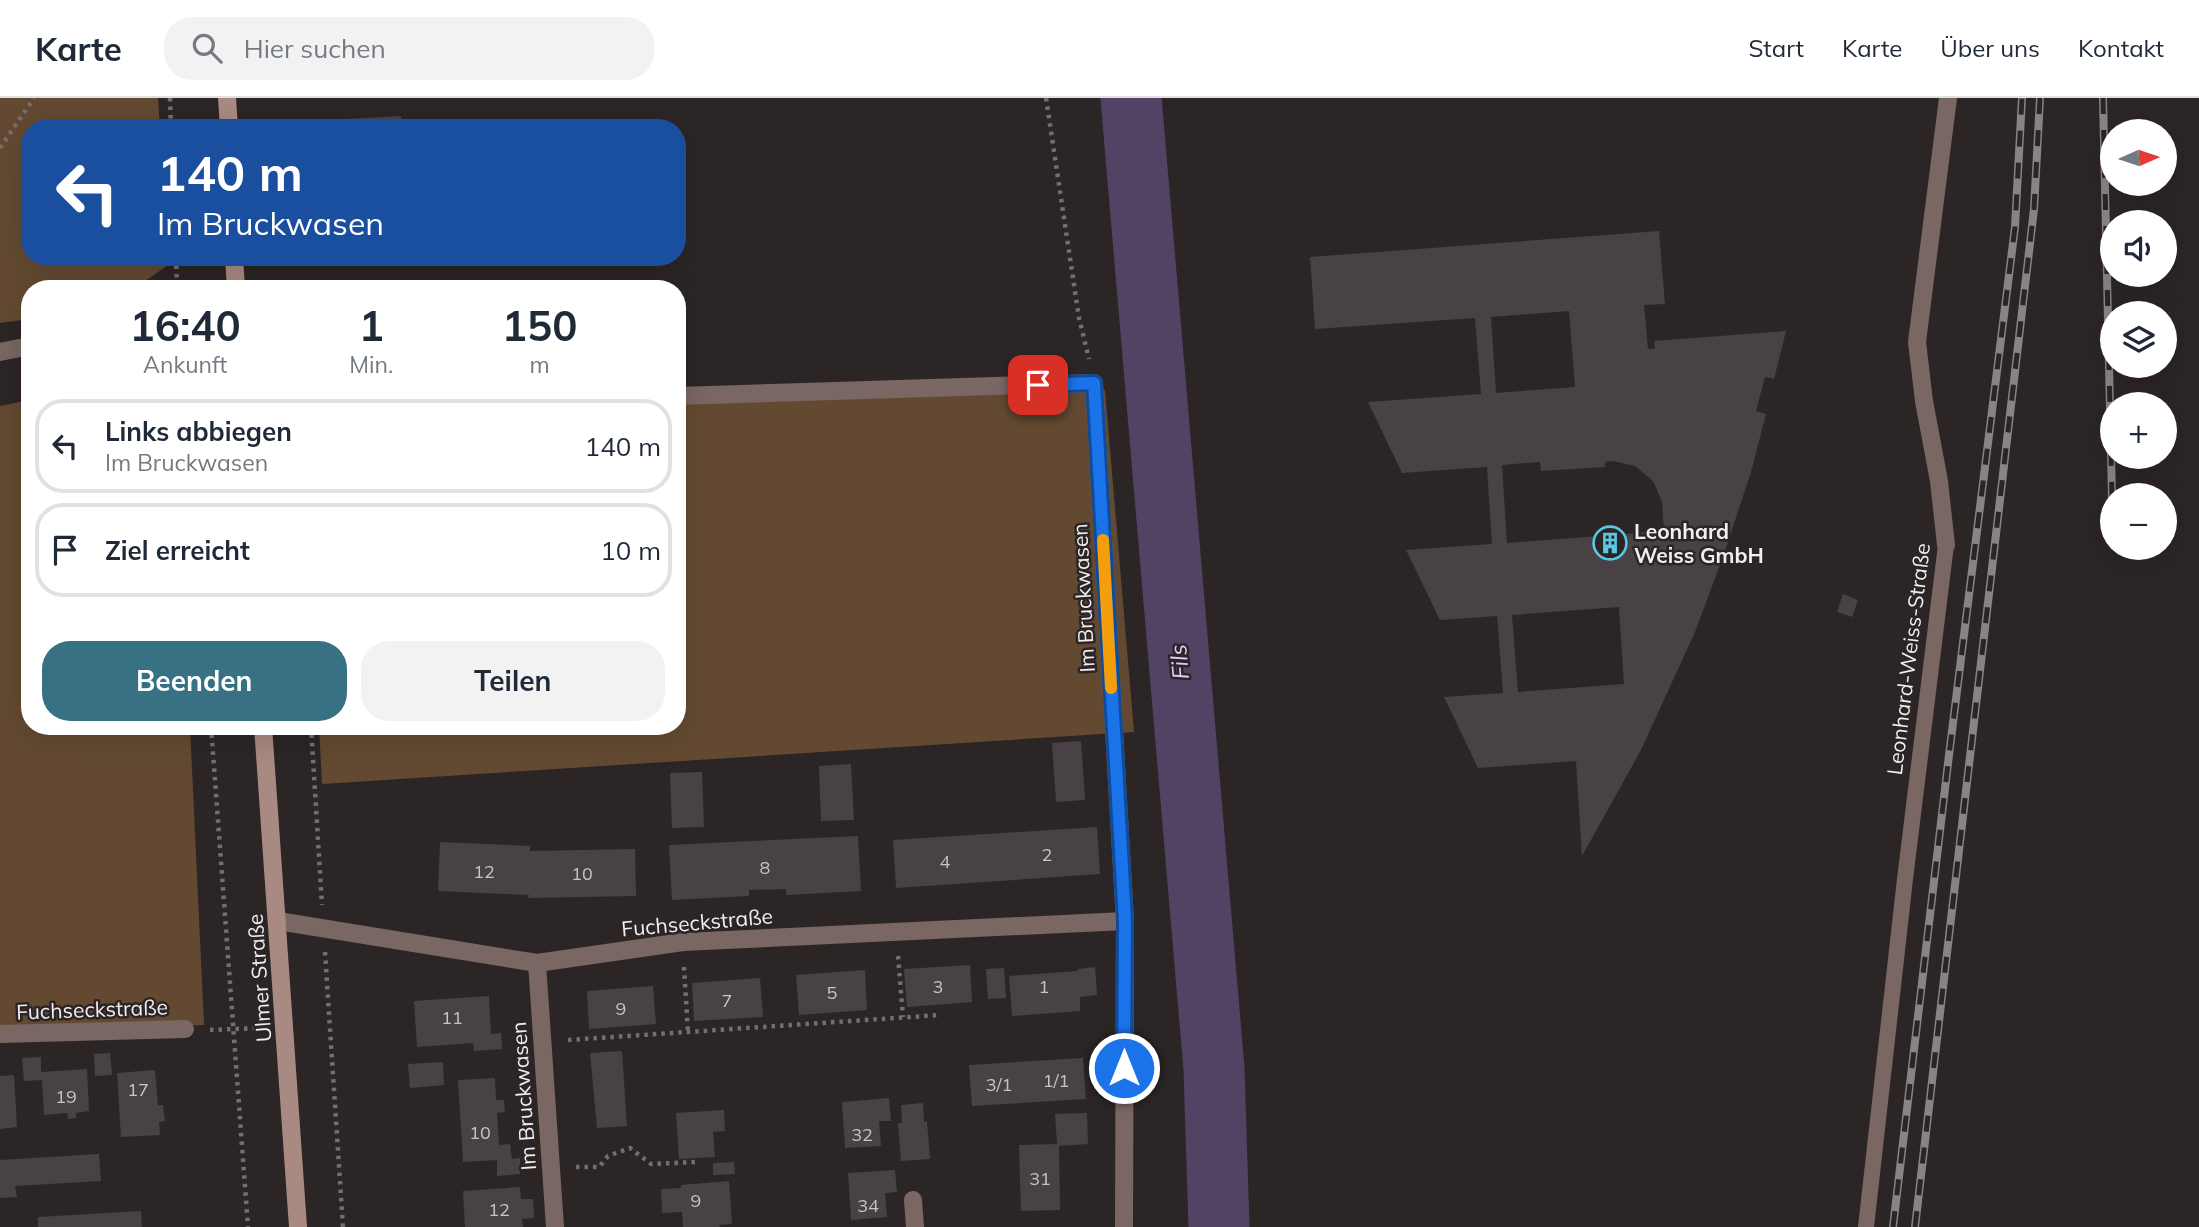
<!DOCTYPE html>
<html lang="de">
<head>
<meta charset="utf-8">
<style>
  :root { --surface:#fff; --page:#f2f2f3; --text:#1f2937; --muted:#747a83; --line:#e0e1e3; --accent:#397184 }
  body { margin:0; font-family:Mulish,sans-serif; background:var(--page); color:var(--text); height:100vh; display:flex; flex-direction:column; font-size:26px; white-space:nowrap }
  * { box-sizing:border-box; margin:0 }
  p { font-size:23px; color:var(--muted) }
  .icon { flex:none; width:38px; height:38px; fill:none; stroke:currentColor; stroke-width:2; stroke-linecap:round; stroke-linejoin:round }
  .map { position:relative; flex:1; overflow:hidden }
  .sheet { position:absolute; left:21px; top:182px; width:665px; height:455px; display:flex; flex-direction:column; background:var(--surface); border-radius:28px; box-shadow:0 7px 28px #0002 }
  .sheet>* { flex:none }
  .top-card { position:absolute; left:21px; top:21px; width:665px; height:147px; border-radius:28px; box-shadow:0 7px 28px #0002; background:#1a4fa0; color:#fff; overflow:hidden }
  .needle { width:46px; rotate:87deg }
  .tools { position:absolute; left:2100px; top:21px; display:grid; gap:14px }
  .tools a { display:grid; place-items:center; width:77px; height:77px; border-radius:50%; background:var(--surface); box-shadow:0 7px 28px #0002; font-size:35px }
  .pin { position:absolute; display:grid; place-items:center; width:60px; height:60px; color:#fff; margin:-30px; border-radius:14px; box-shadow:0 4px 10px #0006 }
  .me { position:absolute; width:77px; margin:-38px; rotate:0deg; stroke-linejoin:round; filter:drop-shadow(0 0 5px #0008) }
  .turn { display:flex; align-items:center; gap:24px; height:147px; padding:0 21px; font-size:32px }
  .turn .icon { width:91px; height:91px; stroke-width:2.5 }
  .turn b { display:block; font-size:49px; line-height:60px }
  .eta { display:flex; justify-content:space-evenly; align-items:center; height:119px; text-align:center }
  .eta b { font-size:42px; font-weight:700; line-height:49px }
  .action { display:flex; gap:14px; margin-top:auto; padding:14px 21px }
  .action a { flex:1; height:80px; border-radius:28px; background:var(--accent); color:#fff; font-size:28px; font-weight:700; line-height:80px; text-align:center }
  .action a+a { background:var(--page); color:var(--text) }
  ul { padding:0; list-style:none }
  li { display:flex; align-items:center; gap:21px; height:94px; margin:0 14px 10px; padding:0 7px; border:4px solid var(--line); border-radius:28px }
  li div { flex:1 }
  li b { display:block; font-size:26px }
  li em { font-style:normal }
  header { display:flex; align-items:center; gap:42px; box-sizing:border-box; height:98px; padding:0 35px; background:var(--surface); border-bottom:2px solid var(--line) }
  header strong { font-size:33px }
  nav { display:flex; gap:38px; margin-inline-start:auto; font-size:24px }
  .search { width:490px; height:63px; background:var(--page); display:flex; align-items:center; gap:18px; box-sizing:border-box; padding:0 24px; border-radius:28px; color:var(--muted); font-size:26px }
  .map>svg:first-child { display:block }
  .green { fill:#634931 }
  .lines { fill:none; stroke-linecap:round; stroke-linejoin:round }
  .river { stroke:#524365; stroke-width:61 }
  .building { fill:#484246; fill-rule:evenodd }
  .path { stroke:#746e6f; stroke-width:4.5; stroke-dasharray:3.5 5; stroke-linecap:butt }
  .lane { stroke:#7a6662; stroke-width:16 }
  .street { stroke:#7a6662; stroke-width:18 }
  .secondary { stroke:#a98a82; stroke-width:18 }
  .rail-casing { stroke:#898384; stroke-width:8 }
  .rail { stroke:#2c2526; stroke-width:5; stroke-dasharray:16; stroke-linecap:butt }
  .route-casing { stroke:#114b97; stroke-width:18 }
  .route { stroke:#1a73e8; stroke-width:12 }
  .slow { stroke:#f59e0b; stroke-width:12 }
  .labels { text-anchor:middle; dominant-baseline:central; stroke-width:5; stroke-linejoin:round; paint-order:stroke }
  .number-label { font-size:18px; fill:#c8c3c5 }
  .poi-label { font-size:21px; font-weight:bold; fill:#f2eeef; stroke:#2c2526; text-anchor:start }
  .street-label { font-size:21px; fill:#f2eeef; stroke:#2c2526 }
  .water-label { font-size:23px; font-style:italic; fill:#e0cbfc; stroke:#2c2526 }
</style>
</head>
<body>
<header>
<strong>Karte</strong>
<div class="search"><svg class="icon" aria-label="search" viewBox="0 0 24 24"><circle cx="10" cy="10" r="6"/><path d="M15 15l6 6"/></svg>Hier suchen</div>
<nav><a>Start</a><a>Karte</a><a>Über uns</a><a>Kontakt</a></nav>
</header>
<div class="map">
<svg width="2199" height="1129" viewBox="0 0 2199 1129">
  <rect width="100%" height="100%" fill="#2c2526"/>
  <path class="green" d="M0 0H158L160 30H30V159H167L168 167 134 191H30V221L0 225Z
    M1105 292 1134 634 322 686 319 628H677V306Z
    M30 302V628H190L204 927 0 933V308Z"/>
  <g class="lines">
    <path class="river" d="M1131 0 1214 971 1219 1129"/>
  </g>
  <path class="building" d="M401 18 402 30H347L346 21Z
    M1659 133 1665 206 1644 207 1648 251H1655L1654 243 1786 233 1774 281 1765 279 1756 313 1766 316 1751 374 1723 459 1695 534 1641 652 1582 758 1576 663 1478 670 1444 599 1503 595 1497 518 1440 522 1406 452 1492 446 1487 369 1402 375 1368 304 1481 296 1475 220 1315 231 1310 159ZM1569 213 1575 289 1496 295 1491 219ZM1613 363 1635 368 1653 383 1662 404 1664 433 1507 445 1502 367 1540 364 1541 373 1605 369V364ZM1619 509 1624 586 1518 594 1512 517Z
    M1843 496 1858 502 1852 519 1837 514Z
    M1081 643 1085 702 1056 704 1052 645Z
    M851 666 854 722 821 723 819 668Z
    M702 674 704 729 672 730 670 675Z
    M1097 729 1100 776 896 790 893 742Z
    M858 738 861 793 786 797V791L749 792V798L672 802 669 747Z
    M440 744 530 748V753L635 751 636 798 528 800 529 797 438 793Z
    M970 867 972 904 907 909 904 871Z
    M1095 869 1097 897 1080 899V913L1012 918 1009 878 1078 873V871Z
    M1004 870 1006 900 988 901 986 871Z
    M865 872 867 912 799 917 796 877Z
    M760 880 763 919 694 923 692 885Z
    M653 888 656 926 589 931 587 893Z
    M489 898 491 936 501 935 502 951 474 953 473 945 417 949 414 903Z
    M622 953 627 1028 597 1030 590 955Z
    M110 955 112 977 95 978 94 956Z
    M41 959V974L87 971 89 1013 76 1015V1020L68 1021 67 1015 44 1017 42 982 24 983 22 960Z
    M1083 960 1086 1001 972 1008 969 967Z
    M443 964 444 987 410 990 408 966Z
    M155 972 158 1007H163L165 1023 159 1024 160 1037 121 1039 117 975Z
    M14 977 17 1029 0 1031V978Z
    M495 980 496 1002H504L505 1014 497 1015 499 1047 510 1046 512 1061 520 1060V1076L497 1078V1062L463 1064 458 982Z
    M889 1000 891 1023H879L881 1048 845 1050 842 1004Z
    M923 1005 924 1024 927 1023 930 1061 901 1063 898 1025H902L901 1007Z
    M724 1012 725 1033 713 1034 715 1059 679 1061 676 1015Z
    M1087 1015 1088 1046 1059 1048 1060 1112 1021 1113 1019 1047 1057 1046 1055 1016Z
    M99 1056 101 1083 15 1088 17 1099 0 1100V1062Z
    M734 1064 735 1076 713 1077V1065Z
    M895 1072 897 1094 885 1095 887 1119 851 1122 848 1075Z
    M729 1083 732 1126 719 1127 720 1129H683L682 1114 662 1115 661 1091 681 1090V1087Z
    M520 1089 521 1101H533L534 1120 522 1121 523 1129H465L463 1093Z
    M141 1113 142 1129H38V1119Z"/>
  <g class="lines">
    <path class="path" d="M170 0 171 30
      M1046 0 1079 220 1089 261
      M0 50 34 0
      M176 159 177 191
      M211 628 248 1129
      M311 628 322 807
      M325 854 343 1129
      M898 858 903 919
      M684 869 688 934
      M210 932 260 930
      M568 942 940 917
      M576 1069H599L608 1058 630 1050 651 1066 695 1064"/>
    <path class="lane" d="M1866 1129 1905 781 1946 447"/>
    <path class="street" d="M0 254 30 248
      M677 298 1094 285 1125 823 1124 1129
      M1946 447 1939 383 1924 303 1917 244 1948 0
      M278 823 537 865 683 844 1125 823
      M537 865 555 1129
      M0 936 185 931
      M913 1102 915 1129"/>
    <path class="secondary" d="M227 0 229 30
      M234 159 236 191
      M263 628 298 1129"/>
    <defs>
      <path id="rail" d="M2103 0 2112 401
        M1893 1129 1949 657 2015 129 2022 0
        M1915 1129 2034 111 2040 0"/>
    </defs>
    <use href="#rail" class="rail-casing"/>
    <use href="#rail" class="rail"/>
  </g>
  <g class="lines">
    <defs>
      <path id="route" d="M1038 287 1094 285 1125 823 1124 970"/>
    </defs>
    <use href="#route" class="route-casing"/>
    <use href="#route" class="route"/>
    <path class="slow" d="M1103 442 1111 590"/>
  </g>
  <defs>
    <symbol id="building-ring" viewBox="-11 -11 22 22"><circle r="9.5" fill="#2c2526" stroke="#58c9e3" stroke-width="1.5"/><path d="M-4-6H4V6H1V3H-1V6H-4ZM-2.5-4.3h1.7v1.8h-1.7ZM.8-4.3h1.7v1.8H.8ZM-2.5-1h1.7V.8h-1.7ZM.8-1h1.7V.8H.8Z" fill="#58c9e3"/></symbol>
  </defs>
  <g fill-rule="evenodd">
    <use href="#building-ring" x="1591" y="426" width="38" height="38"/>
  </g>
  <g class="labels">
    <g class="number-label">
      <text x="1047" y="756">2</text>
      <text x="945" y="763">4</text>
      <text x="765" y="769">8</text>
      <text x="484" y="773">12</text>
      <text x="582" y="775">10</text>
      <text x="938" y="888">3</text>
      <text x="1044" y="888">1</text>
      <text x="832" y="894">5</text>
      <text x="727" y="902">7</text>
      <text x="621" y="910">9</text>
      <text x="452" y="919">11</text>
      <text x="1056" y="982">1/1</text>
      <text x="999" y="986">3/1</text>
      <text x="138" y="991">17</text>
      <text x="66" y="998">19</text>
      <text x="480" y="1034">10</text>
      <text x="862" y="1036">32</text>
      <text x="1040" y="1080">31</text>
      <text x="696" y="1102">9</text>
      <text x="868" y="1107">34</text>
      <text x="499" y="1111">12</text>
    </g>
    <g class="poi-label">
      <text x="1634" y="433">Leonhard<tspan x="1634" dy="24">Weiss GmbH</tspan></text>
    </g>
    <g class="street-label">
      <text transform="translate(1083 500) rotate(-93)">Im Bruckwasen</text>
      <text transform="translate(1908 561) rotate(-83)">Leonhard-Weiss-Straße</text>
      <text transform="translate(697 824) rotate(-5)">Fuchseckstraße</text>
      <text transform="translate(259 880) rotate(-94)">Ulmer Straße</text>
      <text transform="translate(92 911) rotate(-2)">Fuchseckstraße</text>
      <text transform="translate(523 998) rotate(-94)">Im Bruckwasen</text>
    </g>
    <g class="water-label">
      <text transform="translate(1179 564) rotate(-95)">Fils</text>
    </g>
  </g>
</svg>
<div class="tools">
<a><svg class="needle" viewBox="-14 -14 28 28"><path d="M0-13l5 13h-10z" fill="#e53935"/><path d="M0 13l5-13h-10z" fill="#747a83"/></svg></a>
<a><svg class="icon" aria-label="sound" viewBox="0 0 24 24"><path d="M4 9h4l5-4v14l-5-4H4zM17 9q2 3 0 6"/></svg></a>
<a><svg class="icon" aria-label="layers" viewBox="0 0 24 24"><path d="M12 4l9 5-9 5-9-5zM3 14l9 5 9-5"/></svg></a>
<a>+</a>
<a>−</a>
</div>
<div class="pin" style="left:1038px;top:287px;background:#d93025"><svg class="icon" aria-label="arrive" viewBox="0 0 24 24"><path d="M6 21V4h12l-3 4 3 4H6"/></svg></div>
<svg class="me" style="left:1124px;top:970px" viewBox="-20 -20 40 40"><circle r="17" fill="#1a73e8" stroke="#fff" stroke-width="3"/><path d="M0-11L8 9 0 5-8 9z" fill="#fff"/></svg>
<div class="top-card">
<div class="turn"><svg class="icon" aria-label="left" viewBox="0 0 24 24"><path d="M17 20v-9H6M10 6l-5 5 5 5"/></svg><div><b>140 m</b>Im Bruckwasen</div></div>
</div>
<section class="sheet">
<div class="eta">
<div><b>16:40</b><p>Ankunft</p></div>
<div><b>1</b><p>Min.</p></div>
<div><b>150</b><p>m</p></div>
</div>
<ul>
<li><svg class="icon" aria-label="left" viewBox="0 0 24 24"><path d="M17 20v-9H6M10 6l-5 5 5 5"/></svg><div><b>Links abbiegen</b><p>Im Bruckwasen</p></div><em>140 m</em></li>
<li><svg class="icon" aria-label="arrive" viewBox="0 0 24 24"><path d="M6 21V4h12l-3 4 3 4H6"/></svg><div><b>Ziel erreicht</b></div><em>10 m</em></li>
</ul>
<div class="action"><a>Beenden</a><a>Teilen</a></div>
</section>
</div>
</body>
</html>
